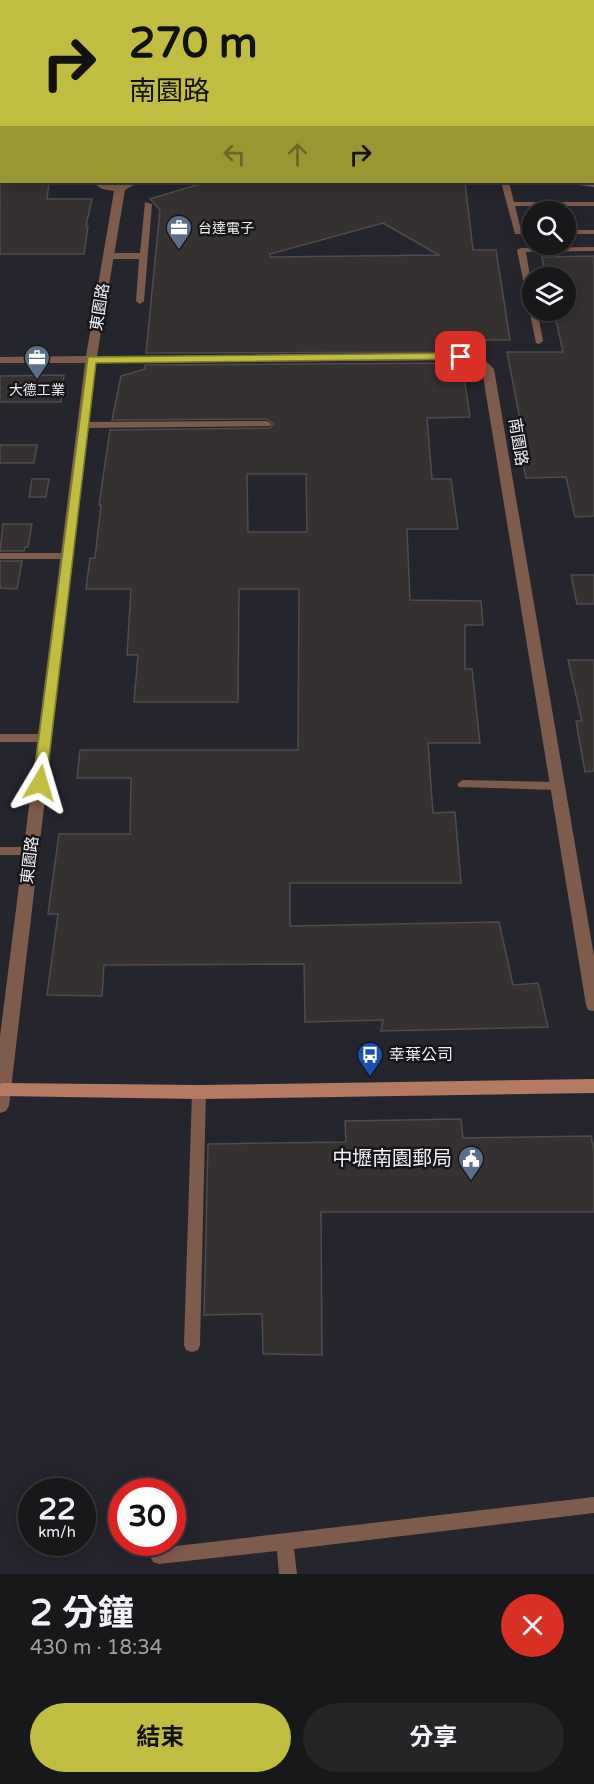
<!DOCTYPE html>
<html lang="zh-TW">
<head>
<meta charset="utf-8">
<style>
  :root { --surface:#17181a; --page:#242527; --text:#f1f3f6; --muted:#9ea0a2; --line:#363739; --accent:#c1bd40 }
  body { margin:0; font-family:"Varela Round","Noto Sans TC",sans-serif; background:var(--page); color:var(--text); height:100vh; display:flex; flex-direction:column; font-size:22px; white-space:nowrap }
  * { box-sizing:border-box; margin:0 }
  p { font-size:20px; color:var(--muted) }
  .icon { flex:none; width:33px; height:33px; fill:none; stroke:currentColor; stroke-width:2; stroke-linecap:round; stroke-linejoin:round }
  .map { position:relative; height:1574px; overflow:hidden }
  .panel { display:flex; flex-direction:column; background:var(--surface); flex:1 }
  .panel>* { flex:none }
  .hud { position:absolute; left:0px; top:0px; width:594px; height:183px; box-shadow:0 3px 15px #0003,0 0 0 2px var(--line); background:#c1bd40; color:#111; overflow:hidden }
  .controls { position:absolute; left:522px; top:201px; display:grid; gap:12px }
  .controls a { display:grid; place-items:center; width:54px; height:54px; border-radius:50%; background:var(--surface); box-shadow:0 3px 15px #0003,0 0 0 2px var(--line); font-size:30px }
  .speed { position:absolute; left:18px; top:1478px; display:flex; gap:12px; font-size:30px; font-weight:700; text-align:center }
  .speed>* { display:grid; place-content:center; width:78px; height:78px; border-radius:50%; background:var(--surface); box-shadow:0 3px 15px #0003,0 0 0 2px var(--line); line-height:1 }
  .speed small { font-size:15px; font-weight:400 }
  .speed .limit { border:9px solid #d22; background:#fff; color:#111 }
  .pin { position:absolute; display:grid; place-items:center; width:51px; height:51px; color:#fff; margin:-26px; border-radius:12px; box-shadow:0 3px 9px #0006 }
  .me { position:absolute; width:66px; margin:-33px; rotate:7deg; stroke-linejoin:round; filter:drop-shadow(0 0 4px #0008) }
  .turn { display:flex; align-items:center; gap:21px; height:126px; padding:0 30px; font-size:27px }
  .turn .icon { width:78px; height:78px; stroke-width:2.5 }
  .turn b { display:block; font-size:42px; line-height:51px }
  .lanes { display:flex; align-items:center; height:57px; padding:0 30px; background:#0003; justify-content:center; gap:30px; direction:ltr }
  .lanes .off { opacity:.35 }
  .round { display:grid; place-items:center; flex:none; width:63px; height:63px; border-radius:32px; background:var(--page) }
  .headline { display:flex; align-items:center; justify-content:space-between; height:102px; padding:0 30px }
  h1 { font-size:36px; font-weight:700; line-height:45px }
  .primary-button { display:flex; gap:12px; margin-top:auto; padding:12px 30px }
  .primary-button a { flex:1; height:69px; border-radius:36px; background:var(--accent); color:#111; font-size:24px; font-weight:700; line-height:69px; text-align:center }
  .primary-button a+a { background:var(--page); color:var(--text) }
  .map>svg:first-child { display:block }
  .built { fill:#25252e; fill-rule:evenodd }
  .building { fill:#353130; stroke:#4f4b4a; stroke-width:1.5; fill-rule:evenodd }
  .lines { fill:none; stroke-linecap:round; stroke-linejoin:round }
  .lane { fill:#7f5b4b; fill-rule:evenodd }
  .street { fill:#7f5b4b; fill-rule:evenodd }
  .secondary { fill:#b57b62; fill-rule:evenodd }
  .primary { fill:#df9473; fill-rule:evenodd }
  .route { fill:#c1bd40; stroke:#7d7b2a; stroke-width:1.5 }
  .labels { text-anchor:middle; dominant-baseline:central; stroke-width:5; stroke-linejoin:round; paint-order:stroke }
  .far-poi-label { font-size:14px; fill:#f0f1f3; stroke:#16161a; text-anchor:start }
  .street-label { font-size:16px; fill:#f0f1f3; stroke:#16161a }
  .poi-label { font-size:16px; fill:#f0f1f3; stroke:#16161a; text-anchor:start }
  .near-poi-label { font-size:20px; fill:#f0f1f3; stroke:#16161a; text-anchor:end }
</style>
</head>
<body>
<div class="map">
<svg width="594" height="1574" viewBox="0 0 594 1574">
  <rect width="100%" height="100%" fill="#1f2023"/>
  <path class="built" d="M0 113 2 182H592L594 138V1574H0ZM532 212H566V244H532ZM532 278H566V310H532ZM32 1491H82V1542H32ZM122 1491H172V1542H122Z"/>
  <path class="building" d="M0 182H49L47 199H92L86 226H88L84 254H0Z
    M207 182H465L473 250H496L510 340H459L461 352 146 353 160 210 150 199ZM383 223 439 255 270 257V254Z
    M594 256V516L575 517 566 477 526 478 519 446 525 445 507 352H563L554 310H566V278H546L542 257Z
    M462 363 470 417 427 418 432 479H451L458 529H407L410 600 481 601 483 625H465V669H472L480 743H428L433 813 455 812 461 883H290V926L499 922 513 985 538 983 548 1027 381 1031 383 1020 305 1022 304 964 104 965 102 996 47 995 58 914H48L59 834H130L131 778H77L80 750H298L299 589H239L238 702H134L138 655H127L131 589H86L90 558H95L101 505H99L110 430 270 428 274 424 267 419 112 420 121 376 145 369V365ZM247 474H306L307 532H248Z
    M64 375 61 402H0V376Z
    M0 445H37L34 463H0Z
    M32 479H49L46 497H29Z
    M3 524H32L28 547H25L24 551H0Z
    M0 561H22L17 589 0 588Z
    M571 575H594V604H577Z
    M568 660H594V771L585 772 576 721H582Z
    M461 1119 463 1138 591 1136 594 1151V1212H321L322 1355 263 1354 262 1314 204 1315 208 1144 346 1142 345 1121Z"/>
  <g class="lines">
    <path class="lane" d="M24 0H30V2H24Z
      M209 0H215L208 2Z
      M267 0H273L266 2Z
      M501 182H509L514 202H594V206H515L521 230H532V234H515Z
      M566 182 594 183V187L570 184Z
      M145 202 152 204 144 301 140 304 136 301 139 259H108L104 256 108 253H140Z
      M566 230H594V234H566Z
      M594 247V251L526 252 532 289V310H537L543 341 539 344 536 343 517 250 521 248Z
      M267 421 272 424 270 426 83 428 78 425 83 422Z
      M0 553H67L72 556 67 559H0Z
      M0 734H45L51 738 45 742H0Z
      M463 780 558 782 564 786 558 790 459 787 457 784Z
      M0 847H31L37 851 31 855H0Z
      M199 1086 204 1088 206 1092 200 1345 198 1350 192 1352 186 1350 184 1345 192 1092 194 1088Z
      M594 1497V1513L294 1549 297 1574H279L277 1551 159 1564 153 1562 150 1556 153 1550 159 1548Z"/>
    <path class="street" d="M442 0H451L452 2H443Z
      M92 182C100 181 105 185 113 185 122 186 130 181 139 182L125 190 97 356 461 354 485 360 494 369 594 956V1011L588 1010 586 1005 482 370 477 364 461 360 96 363 9 1106 6 1111 0 1113V1036L85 363H0V357L86 356 114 191 102 189Z"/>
    <path class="secondary" d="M592 105 594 106V112L592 111Z
      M592 120 594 121V127L592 126Z
      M594 1079V1093L199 1099 0 1096V1084L2 1083 199 1085Z"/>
    <path class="primary" d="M592 15H594V21H592Z
      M0 94H2V100H0Z
      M0 105H2V111H0Z"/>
  </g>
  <path class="route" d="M461 353 464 354V359L96 363 46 783 40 788 35 786 33 783 88 357Z"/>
  <defs>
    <symbol id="office-pin" viewBox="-11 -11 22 30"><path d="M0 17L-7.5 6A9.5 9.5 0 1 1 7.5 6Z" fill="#5c6f8a" stroke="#16161a"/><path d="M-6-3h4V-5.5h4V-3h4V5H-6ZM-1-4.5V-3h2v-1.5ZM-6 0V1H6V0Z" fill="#fff"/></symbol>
    <symbol id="bus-pin" viewBox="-11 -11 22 30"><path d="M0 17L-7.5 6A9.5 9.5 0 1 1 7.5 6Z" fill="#1a4fb4" stroke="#16161a"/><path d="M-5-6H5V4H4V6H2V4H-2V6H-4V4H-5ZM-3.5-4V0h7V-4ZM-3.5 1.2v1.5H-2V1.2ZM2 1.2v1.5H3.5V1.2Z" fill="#fff"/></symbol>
    <symbol id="civic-pin" viewBox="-11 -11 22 30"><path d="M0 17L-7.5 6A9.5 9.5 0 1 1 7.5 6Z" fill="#5c6f8a" stroke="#16161a"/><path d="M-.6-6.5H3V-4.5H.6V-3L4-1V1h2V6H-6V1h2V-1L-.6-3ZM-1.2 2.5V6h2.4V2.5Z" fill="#fff"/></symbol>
  </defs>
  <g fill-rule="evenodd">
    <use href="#office-pin" x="164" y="213" width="30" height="40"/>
    <use href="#office-pin" x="22" y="343" width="30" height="40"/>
    <use href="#bus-pin" x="355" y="1040" width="30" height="40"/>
    <use href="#civic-pin" x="456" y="1144" width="30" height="40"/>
  </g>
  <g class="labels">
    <g class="far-poi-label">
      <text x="198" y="228">台達電子</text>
      <text x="37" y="390" text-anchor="middle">大德工業</text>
    </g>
    <g class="street-label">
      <text transform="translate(100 307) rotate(-81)">東園路</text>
      <text transform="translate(518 442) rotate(81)">南園路</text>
      <text transform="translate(30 860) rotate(-83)">東園路</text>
    </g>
    <g class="poi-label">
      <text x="389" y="1055">幸葉公司</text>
    </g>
    <g class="near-poi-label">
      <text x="452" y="1159">中壢南園郵局</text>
    </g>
  </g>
</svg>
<div class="controls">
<a><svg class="icon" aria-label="search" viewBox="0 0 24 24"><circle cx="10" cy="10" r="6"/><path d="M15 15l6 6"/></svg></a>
<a><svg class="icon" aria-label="layers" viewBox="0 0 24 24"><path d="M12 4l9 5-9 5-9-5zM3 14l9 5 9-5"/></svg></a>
</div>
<div class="speed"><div>22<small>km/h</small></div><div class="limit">30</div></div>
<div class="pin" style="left:461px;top:357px;background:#d93025"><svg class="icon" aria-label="arrive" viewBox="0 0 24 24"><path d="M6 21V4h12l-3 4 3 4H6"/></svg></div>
<svg class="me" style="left:40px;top:783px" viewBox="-20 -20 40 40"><path d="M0-17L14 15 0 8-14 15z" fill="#c1bd40" stroke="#fff" stroke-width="4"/></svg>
<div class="hud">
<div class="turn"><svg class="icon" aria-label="right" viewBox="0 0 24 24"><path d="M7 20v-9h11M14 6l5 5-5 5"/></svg><div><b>270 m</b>南園路</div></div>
<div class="lanes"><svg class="icon off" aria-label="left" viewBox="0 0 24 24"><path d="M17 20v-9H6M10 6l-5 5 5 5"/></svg><svg class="icon off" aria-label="ahead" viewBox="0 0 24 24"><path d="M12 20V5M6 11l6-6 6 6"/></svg><svg class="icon" aria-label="right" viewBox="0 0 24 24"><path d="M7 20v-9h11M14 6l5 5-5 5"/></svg></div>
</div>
</div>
<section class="panel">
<div class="headline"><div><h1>2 分鐘</h1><p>430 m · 18:34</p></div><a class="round" style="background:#d93025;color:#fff"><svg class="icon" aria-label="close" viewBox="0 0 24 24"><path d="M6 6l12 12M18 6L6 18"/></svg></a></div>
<div class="primary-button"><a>結束</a><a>分享</a></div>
</section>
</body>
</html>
